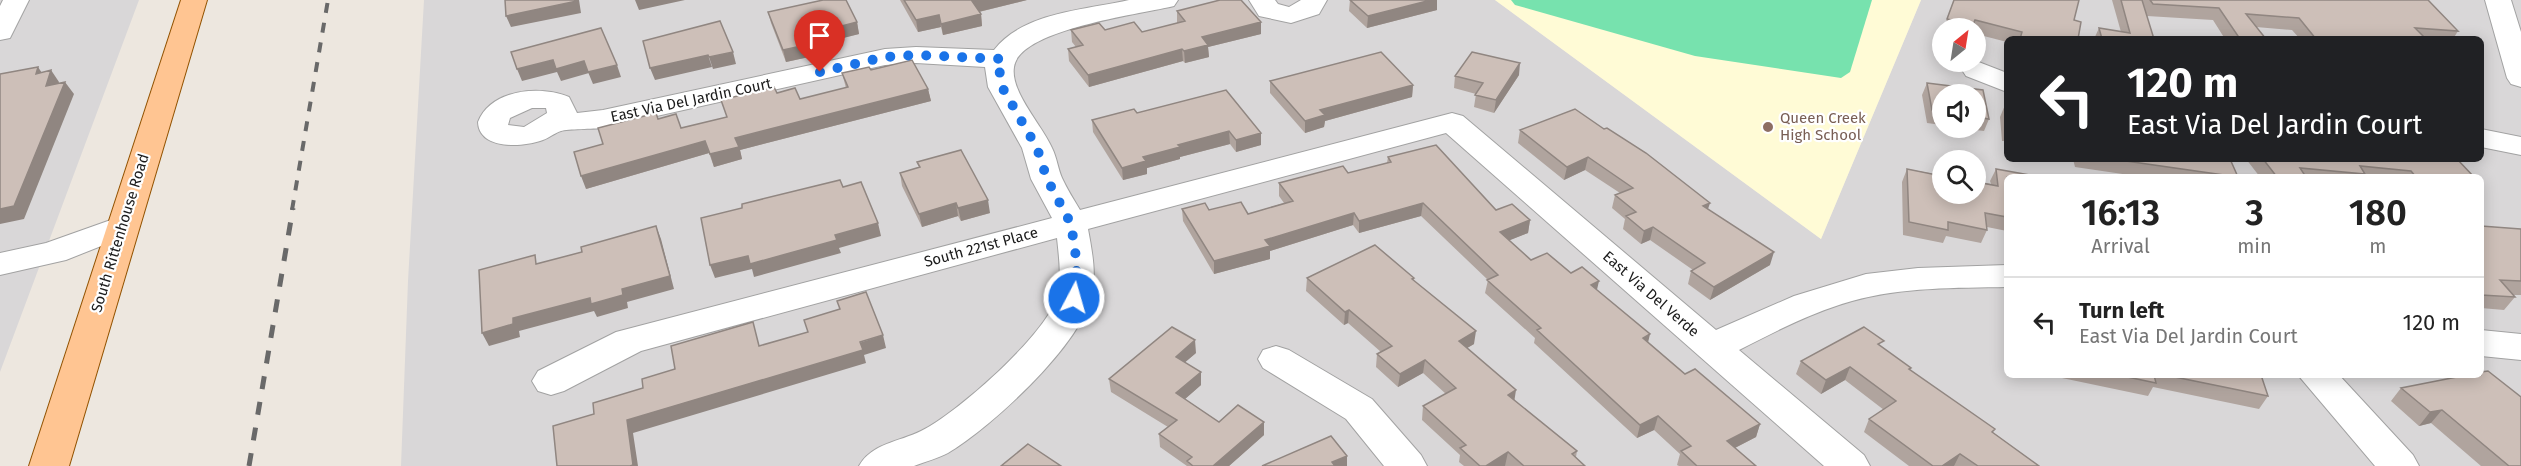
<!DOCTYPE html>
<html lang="en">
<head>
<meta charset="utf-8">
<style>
  :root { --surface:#fff; --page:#f6f6f6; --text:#222; --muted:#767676; --line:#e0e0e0 }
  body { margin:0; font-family:"Fira Sans",sans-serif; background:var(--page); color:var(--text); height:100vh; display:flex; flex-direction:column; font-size:22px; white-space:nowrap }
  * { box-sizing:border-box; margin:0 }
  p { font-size:20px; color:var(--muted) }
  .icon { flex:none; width:33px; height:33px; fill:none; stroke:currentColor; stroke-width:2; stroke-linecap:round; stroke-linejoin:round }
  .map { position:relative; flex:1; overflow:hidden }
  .details { position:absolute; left:2004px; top:174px; width:480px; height:204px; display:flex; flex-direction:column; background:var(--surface); border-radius:9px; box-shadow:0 3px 15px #0003 }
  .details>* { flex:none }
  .top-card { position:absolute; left:2004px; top:36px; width:480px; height:126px; border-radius:9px; box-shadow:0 3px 15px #0003; background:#202124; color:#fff; overflow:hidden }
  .needle { width:39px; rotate:30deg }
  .fabs { position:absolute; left:1932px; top:18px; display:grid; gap:12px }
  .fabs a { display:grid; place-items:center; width:54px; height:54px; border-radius:50%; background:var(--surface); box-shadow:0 3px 15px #0003; font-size:30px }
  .pin { position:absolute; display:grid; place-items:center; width:51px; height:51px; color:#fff; margin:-62px -26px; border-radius:50% 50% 50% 0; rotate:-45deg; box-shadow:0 0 6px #0007 }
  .pin .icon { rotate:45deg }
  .me { position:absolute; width:66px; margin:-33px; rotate:6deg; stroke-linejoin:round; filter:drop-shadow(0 0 4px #0008) }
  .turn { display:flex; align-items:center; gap:21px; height:126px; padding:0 24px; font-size:27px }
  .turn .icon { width:78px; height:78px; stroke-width:2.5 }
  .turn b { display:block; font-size:42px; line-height:51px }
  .eta { display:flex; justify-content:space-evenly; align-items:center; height:102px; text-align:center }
  .eta b { font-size:36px; font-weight:600; line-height:42px }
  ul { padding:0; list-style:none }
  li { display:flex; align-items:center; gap:18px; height:90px; padding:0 24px; border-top:2px solid var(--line) }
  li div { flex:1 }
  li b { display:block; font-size:22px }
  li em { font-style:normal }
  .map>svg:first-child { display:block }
  .residential { fill:#d9d7d8; fill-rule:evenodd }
  .education { fill:#fffbd6 }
  .pitch { fill:#77e2ae }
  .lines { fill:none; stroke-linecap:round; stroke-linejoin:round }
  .minor-casing { stroke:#a2a2a2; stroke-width:2 }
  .major-casing { stroke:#915200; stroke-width:2 }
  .minor { fill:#fff; fill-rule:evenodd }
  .major { fill:#ffc592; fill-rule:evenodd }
  .rail-far1 { stroke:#696969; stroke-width:4; stroke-dasharray:10 10; stroke-linecap:butt }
  .rail { stroke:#696969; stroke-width:5; stroke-dasharray:13 13; stroke-linecap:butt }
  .wall { fill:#b0a49e }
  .shaded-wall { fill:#908681 }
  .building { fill:#cdbfb8; stroke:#908681; stroke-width:1.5 }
  .route { stroke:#1a73e8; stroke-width:10; stroke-dasharray:0 18 }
  .education-dot { fill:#8d6e63; stroke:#fff; stroke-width:2 }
  .labels { text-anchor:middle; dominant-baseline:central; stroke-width:4.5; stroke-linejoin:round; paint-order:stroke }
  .street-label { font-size:15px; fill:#1b1b1b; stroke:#fff }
  .education-label { font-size:15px; fill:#785e54; stroke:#fff; text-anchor:start }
</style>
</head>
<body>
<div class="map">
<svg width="2521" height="466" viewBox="0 0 2521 466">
  <rect width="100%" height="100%" fill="#ede7df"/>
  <path class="residential" d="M0 0H139L0 372Z
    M424 0H1495L1821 239 1921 0H2521V466H401L408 281ZM1942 28H1976V62H1942ZM2007 39H2481V159H2007ZM1942 94H1976V128H1942ZM1942 160H1976V194H1942ZM2007 177H2481V375H2007Z"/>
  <path class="education" d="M1495 0H1921L1821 239Z"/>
  <path class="pitch" d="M1511 0H1872L1850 72 1841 78 1695 56 1515 5Z"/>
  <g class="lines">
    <defs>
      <path id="minor" d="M3 0H29L10 38 0 40V6Z
        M1129 0H1178L1174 6C1142 14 1019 29 1014 67 1010 92 1042 125 1052 148 1057 158 1058 169 1062 178 1067 189 1074 200 1080 210L1452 113 1463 116 1716 330 1794 296 1866 274 1918 268 2007 265V287C1956 288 1902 287 1852 301 1813 312 1776 331 1739 350L1864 455 1870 466H1824L1446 133 1088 229C1092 251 1097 275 1091 297 1079 347 991 427 948 453 939 458 924 462 914 466 899 466 875 466 859 466 872 443 899 442 921 431 956 414 1046 335 1057 297 1062 278 1059 257 1057 238L641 351 564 391 551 395 538 391 532 381 538 371 616 332 1052 218 1031 179 1022 148 988 87 985 67 916 63 885 65 603 128C594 129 567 129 561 131 554 133 548 139 540 141 522 147 479 150 478 122 491 89 540 85 569 97L577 113 603 110 885 49 916 47 994 50C1023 12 1086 10 1129 0ZM532 108H546L547 113 524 127 508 125 510 118Z
        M1249 0H1275L1278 4 1289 7 1301 0H1327L1319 14 1291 23 1259 16Z
        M2485 0H2511L2521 32V87L2511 84 2507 78Z
        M1976 61 2007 73V92L1966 76 1962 70 1966 64Z
        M2481 129 2521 137V155L2481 147Z
        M122 216 134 219 138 226 134 233 66 260 0 275V253L46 243Z
        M2481 330 2521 334V360L2481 356Z
        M1276 346 1289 350 1372 399 1421 455 1427 466H1384L1346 419 1263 368 1258 359 1263 350Z
        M2298 375H2339L2413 455 2419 466H2375Z"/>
      <path id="major" d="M181 0H207L69 466H29Z"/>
    </defs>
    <use href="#minor" class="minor-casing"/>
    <use href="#major" class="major-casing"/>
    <use href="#minor" class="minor"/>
    <use href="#major" class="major"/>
    <path class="rail-far1" d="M292 210 328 0"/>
    <path class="rail" d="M249 466 293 208"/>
  </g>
  <path class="wall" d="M900 0H1027L979 12 981 14 982 26 943 35 941 27 918 32Z
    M1350 0H1437V10L1367 28 1349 11Z
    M1954 0 2074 20 2078 39H2007V42L1976 34V28H1944Z
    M2112 0H2428L2458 31 2453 39H2300L2292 30 2256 27 2266 39H2225L2213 20 2147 16 2146 13 2154 39H2094L2099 28 2121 32Z
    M1177 11 1261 34 1208 47 1209 57 1185 63 1183 61 1089 87 1069 61 1068 49 1076 47 1072 42 1071 30H1105L1142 32 1177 23Z
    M768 12 857 22 859 34 815 45 818 55 786 62 771 23Z
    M871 70 928 89 931 101 740 150 742 159 714 167 709 153 586 189 658 119 681 128 727 117 721 100 777 93 800 99 846 88 842 73Z
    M1519 75 1494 113 1474 107 1476 94 1454 88 1455 76Z
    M1270 81 1413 85 1412 97 1325 121 1324 127 1305 133 1270 93Z
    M1927 83 1983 90 1989 119 1984 131 1959 128H1976V94H1942V125L1927 123 1922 95Z
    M1226 90 1261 145 1236 152 1230 144 1180 157V159L1147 168V174L1123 180 1093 132 1092 120 1137 113Z
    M2005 105H2007V141H2002L2000 117Z
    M1575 109 1708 209 1770 265 1710 300 1688 284 1691 271 1693 270 1650 240 1641 244 1623 229 1625 219 1612 208 1615 195 1620 193 1585 170 1564 180 1518 143 1520 130Z
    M1388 157 1496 210 1530 220 1528 233 1509 240 1531 260 1571 273 1597 290 1648 342 1685 374 1760 424 1756 437 1735 448 1756 466H1679L1677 465 1680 454 1654 430 1637 438 1534 343 1535 338 1485 293 1488 280 1421 216 1359 233 1353 225 1270 251V259L1214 274 1183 221 1182 209 1248 214 1284 203 1279 196V183L1348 173 1387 163Z
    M2073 159H2230L2238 177H2143L2075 167Z
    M2246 159H2457L2474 177H2260Z
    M917 162 990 213 961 221 958 216 922 227 902 186 900 173 919 168Z
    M1907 169 1991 184 1990 181 1996 169 2007 177V231L1987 227V230L1981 243 1946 236 1943 243 1903 235 1902 182Z
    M2481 226 2521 229V295H2513L2515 297 2504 310 2481 308Z
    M1307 278H1414V281L1474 344 1467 348 1514 400 1577 451 1576 457 1585 466H1464L1459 462 1460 455 1422 420 1423 406 1446 394 1423 373 1398 387 1376 367 1377 354 1381 352 1348 323 1344 325 1306 291Z
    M1881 346 1910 370 1994 433 2039 466H1909L1864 432 1869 419 1884 410 1845 380 1821 394 1796 374 1801 361Z
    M1196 353 1185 362 1201 385 1185 399 1219 422 1264 435 1229 466H1187L1160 447 1159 434 1168 427 1111 392 1109 379Z
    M2062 375H2261L2268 396 2259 409 2153 387 2148 396 2062 378Z
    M2401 388 2521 397V466H2481L2431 423 2419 426 2391 401Z"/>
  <path class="shaded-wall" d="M577 0H579L581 13 511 27 506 16Z
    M635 0H685L639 10Z
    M977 0H1027L974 13 972 1Z
    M1431 0H1437V10L1367 28 1368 16Z
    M981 14 982 26 943 35 941 24Z
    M939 15 941 27 918 32 916 20Z
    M857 22 859 34 815 45 818 55 786 62 783 50 811 34Z
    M1261 22V34L1208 47 1209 57 1185 63 1184 51 1202 37Z
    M1182 49 1183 61 1089 87 1088 75Z
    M733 52 736 64 713 69 709 57Z
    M708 55 712 67 655 80 650 68Z
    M553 60 584 61 589 73 561 81 557 72 522 81 517 69Z
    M1520 63 1519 75 1494 113 1496 100Z
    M617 65 621 77 593 84 588 72Z
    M38 67 46 79 36 74Z
    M51 70 59 82 55 98 46 86Z
    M65 82 74 94 24 219 0 224V209Z
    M1413 85 1412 97 1325 121 1324 127 1305 133V121L1320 110Z
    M928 89 931 101 740 150 742 159 714 167 710 154 735 138Z
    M1229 131 1230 144 1180 157V159L1147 168V174L1123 180 1122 168 1143 157 1178 145Z
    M1261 133V145L1236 152V140Z
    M705 141 709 153 586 189 581 176Z
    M1588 157 1585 170 1564 180 1567 167Z
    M988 200 990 213 961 221 958 208Z
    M956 203 958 216 922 227 919 214Z
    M1423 203 1421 216 1359 233V221Z
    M1710 203 1706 215 1703 206Z
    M1354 213 1353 225 1270 251V259L1214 274V261L1265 240Z
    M1530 220 1528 233 1498 245 1500 232Z
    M878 223 881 236 839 248 841 253 754 277 752 269 715 278 710 265 835 235Z
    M656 226 661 239 674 289 627 302 628 308 597 317 594 311 519 331 520 337 489 346 482 333 513 318 622 289Z
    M1653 227 1650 240 1641 244 1644 231Z
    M1774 252 1770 265 1710 300 1714 287Z
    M1599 281 1596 294 1591 285Z
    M1349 310 1348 323 1344 325 1345 312Z
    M1476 331 1474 344 1457 354 1459 341Z
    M1650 334 1647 347 1643 338Z
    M883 335 886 348 864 355 866 363 633 433 638 466H630L627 420Z
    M1195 340 1196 353 1176 370V357Z
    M1425 360 1423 373 1398 387 1400 374Z
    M1850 367 1845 380 1821 394 1826 380Z
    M1201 372V385L1177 406 1176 393Z
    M1516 390 1514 403 1508 395Z
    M2442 410 2431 423 2419 426 2430 412Z
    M1658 416 1654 430 1637 438 1640 425Z
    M1264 422V435L1229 466H1213Z
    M1760 424 1756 437 1723 454 1727 441Z
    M1508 452 1505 466H1486Z
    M1960 454 1954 466H1942Z
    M1347 456V466H1332V462Z"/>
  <path class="building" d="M505 0H577V1L506 16Z
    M823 0H846L857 22 811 34 815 43 783 50 768 12Z
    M904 0H977L972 1 981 14 941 24 939 15 916 20Z
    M1220 0H1241L1261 22 1202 37 1208 45 1184 51 1182 49 1088 75 1068 49 1083 45 1071 30 1099 23 1105 30 1134 22 1142 32 1185 21 1177 11Z
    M1350 0H1431L1368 16Z
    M1954 0H2079L2074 20 2081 22 2078 39H2020L2022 32 1975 20 1973 25 1947 19Z
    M2121 0H2142L2154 39H2102L2099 28 2130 33Z
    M2150 0H2428L2458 31 2415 28 2426 39H2316L2299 18 2246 14 2266 39H2240L2219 8 2153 4Z
    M720 21 733 52 709 57 708 55 650 68 643 41Z
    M601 28 617 65 588 72 584 61 556 69 553 60 517 69 511 52Z
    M1381 52 1413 85 1320 110 1325 115 1305 121 1270 81Z
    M1472 52 1520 63 1496 100 1475 95 1483 83 1455 76Z
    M912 60 928 89 735 138 739 147 710 154 705 141 581 176 574 152 603 144 598 128 656 113 658 119 676 114 681 128 727 117 721 100 774 87 777 93 795 88 800 99 848 87 842 73 869 67 871 70Z
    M38 67 36 74 51 70 46 86 65 82 14 206 0 209V74Z
    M1927 83 1983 90 1989 119 1976 117V94H1942V112L1932 110Z
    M1226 90 1261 133 1236 140 1229 131 1178 145 1180 147 1143 157 1146 161 1122 168 1092 120 1134 109 1137 113Z
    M2005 105H2007V122Z
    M1575 109 1604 129 1607 128 1646 153 1710 203 1703 206 1774 252 1714 287 1691 271 1705 263 1653 227 1644 231 1626 216 1636 212 1615 195 1633 188 1588 157 1567 167 1520 130Z
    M1436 145 1496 210 1512 204 1530 220 1500 232 1531 260 1547 253 1571 273 1582 267 1599 281 1591 285 1650 334 1643 338 1685 374 1695 369 1760 424 1727 441 1756 466H1697L1681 451 1691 446 1658 416 1640 425 1537 330 1541 328 1487 280 1498 275 1423 203 1359 221 1354 213 1265 240 1270 246 1214 261 1182 209 1205 203 1209 210 1241 202 1248 214 1293 201 1279 183 1343 166 1348 173 1391 162 1388 157Z
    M961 150 988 200 958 208 956 203 919 214 900 173 920 167 917 162Z
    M2112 159H2230L2238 177Z
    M2263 159H2457L2474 177H2416L2411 171 2360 166 2365 174 2300 168 2306 177H2277Z
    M1907 169 1942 176V194H1976V182L1998 186 1996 169 2041 177H2007V217L1985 213 1987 230 1948 222V230L1909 222Z
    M840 180 843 187 861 182 878 223 835 235 837 240 750 264 748 256 710 265 701 218 742 208V204Z
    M656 226 670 276 622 289 623 295 591 304 590 298 513 318V324L482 333 479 270 535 255 536 264 582 252 581 247Z
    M2481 226 2521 229V281L2500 280 2515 297 2481 295Z
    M1375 245 1414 278 1412 279 1476 331 1459 341 1516 390 1508 395 1577 451 1572 454 1585 466H1524L1508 452 1486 466H1480L1460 448 1466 445 1423 406 1456 388 1425 360 1400 374 1377 354 1392 346 1349 310 1345 312 1307 278Z
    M866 292 883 335 860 342 863 350 627 420 633 465 630 466H557L553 426 594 414 593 403 643 388 642 379 675 369 671 346 753 322 759 346 808 332 804 320 840 309 837 301Z
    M1172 327 1195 340 1176 357 1201 372 1176 393 1219 422 1238 405 1264 422 1213 466H1193L1187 461 1192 457 1159 434 1177 420 1109 379Z
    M1864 327 1884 341 1878 344 1911 368 1909 369 1995 429 1992 432 2039 466H1978L1960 454 1942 466H1933L1869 419 1896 401 1850 367 1826 380 1801 361Z
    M2488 371 2521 397V466H2509L2442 410 2430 412 2401 388 2467 375H2481V372Z
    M2118 375H2154L2156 383Z
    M2165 375H2261L2268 396Z
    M1331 436 1347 456 1332 462 1335 466H1262Z
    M1028 444 1061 466H1001Z"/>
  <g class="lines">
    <path class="route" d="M820 72 885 57 916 55 1002 59 999 68 1002 87 1037 148 1047 179 1071 224 1077 264 1074 298"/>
  </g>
  <circle class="education-dot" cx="1768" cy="127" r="6"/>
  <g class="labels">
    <g class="street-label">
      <text transform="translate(691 100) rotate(-12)">East Via Del Jardin Court</text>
      <text transform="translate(120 233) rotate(-73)">South Rittenhouse Road</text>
      <text transform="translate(981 247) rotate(-15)">South 221st Place</text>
      <text transform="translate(1651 294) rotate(41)">East Via Del Verde</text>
    </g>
    <g class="education-label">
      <text x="1780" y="118">Queen Creek<tspan x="1780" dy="17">High School</tspan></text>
    </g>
  </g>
</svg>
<div class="fabs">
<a><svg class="needle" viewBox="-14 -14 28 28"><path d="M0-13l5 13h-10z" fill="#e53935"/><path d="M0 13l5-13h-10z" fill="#767676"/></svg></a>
<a><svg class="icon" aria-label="sound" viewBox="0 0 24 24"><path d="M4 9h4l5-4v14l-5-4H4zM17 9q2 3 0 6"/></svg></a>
<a><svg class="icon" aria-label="search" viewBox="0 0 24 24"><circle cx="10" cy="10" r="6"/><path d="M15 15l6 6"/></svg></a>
</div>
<div class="pin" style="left:820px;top:72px;background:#d93025"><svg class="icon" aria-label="arrive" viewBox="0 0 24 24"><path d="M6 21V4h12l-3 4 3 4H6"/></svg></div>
<svg class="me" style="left:1074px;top:298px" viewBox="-20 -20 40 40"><circle r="17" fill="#1a73e8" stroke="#fff" stroke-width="3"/><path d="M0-11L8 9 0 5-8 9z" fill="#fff"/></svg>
<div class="top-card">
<div class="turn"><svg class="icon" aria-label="left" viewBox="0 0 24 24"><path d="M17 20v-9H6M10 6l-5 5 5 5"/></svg><div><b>120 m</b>East Via Del Jardin Court</div></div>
</div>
<section class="details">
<div class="eta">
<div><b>16:13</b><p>Arrival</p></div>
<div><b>3</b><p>min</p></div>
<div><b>180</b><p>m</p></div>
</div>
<ul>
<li><svg class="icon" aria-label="left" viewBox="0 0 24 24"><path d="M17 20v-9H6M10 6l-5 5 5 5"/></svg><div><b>Turn left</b><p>East Via Del Jardin Court</p></div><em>120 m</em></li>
</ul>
</section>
</div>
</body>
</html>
